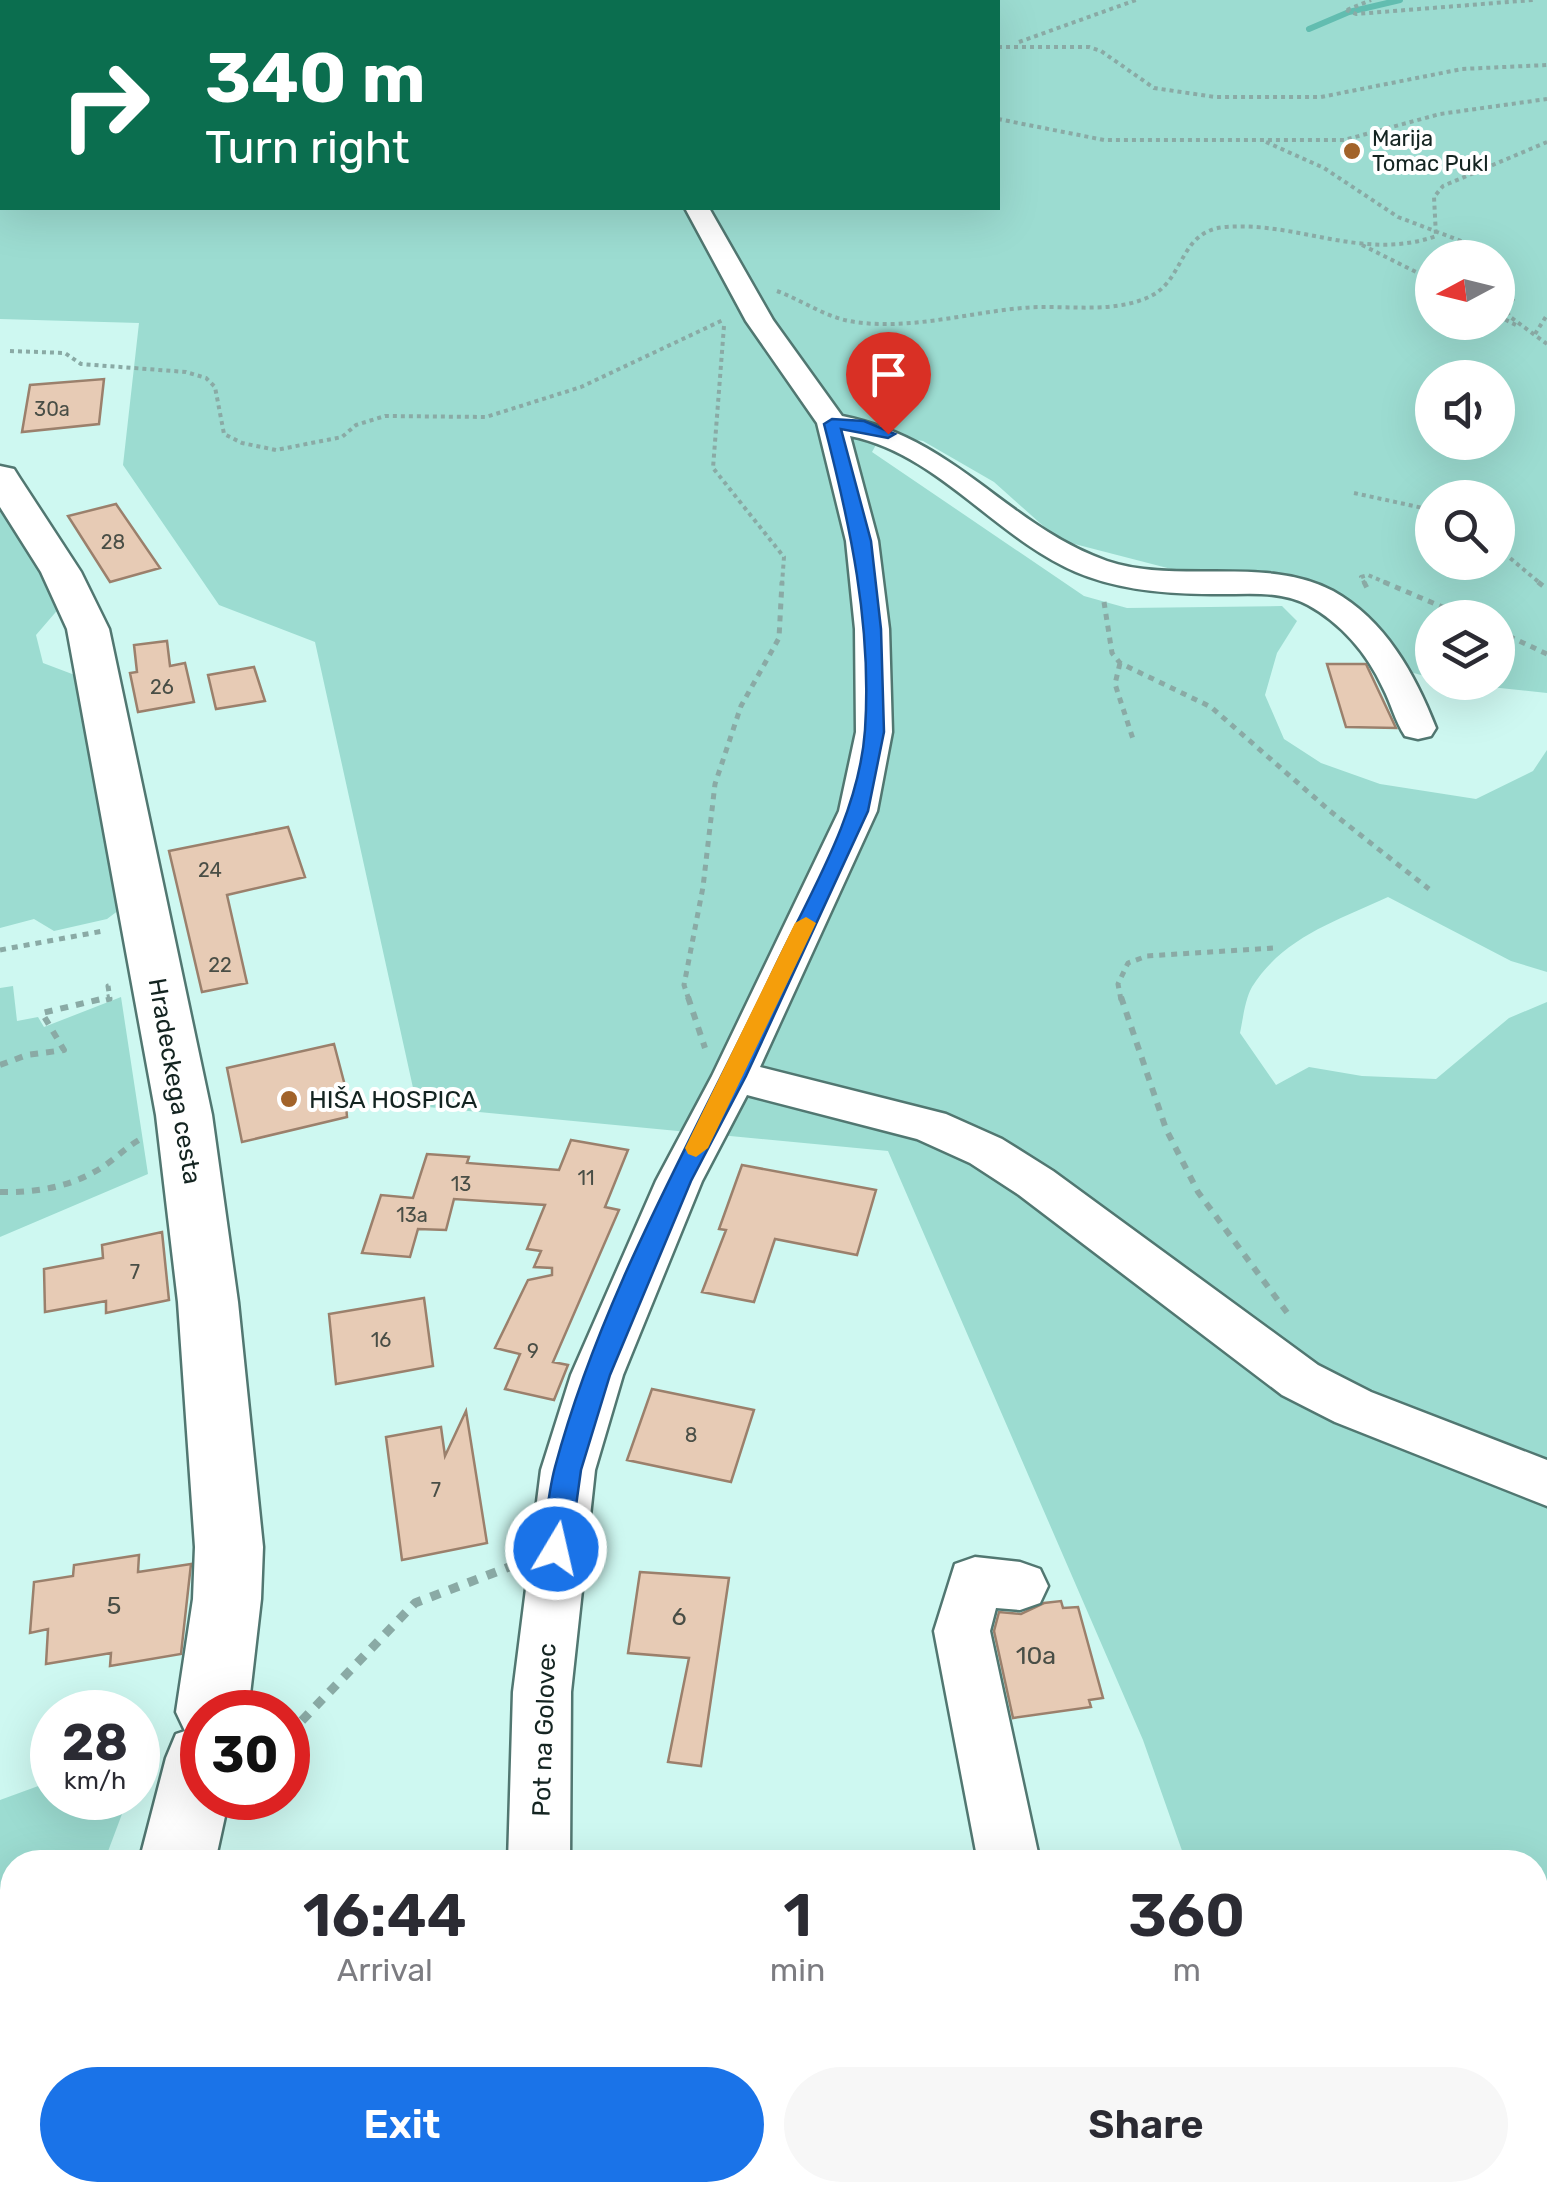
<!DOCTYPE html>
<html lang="en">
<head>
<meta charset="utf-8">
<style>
  :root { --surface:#fff; --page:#f7f7f7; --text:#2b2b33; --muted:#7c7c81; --accent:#1a73e8 }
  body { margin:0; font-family:Rubik,sans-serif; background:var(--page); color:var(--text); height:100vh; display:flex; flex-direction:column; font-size:38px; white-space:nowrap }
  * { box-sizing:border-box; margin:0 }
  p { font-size:32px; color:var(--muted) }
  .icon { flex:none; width:55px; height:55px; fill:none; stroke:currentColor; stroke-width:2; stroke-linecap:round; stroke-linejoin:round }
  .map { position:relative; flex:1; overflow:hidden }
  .side { position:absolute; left:0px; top:1850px; width:1548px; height:352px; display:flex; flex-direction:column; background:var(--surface); border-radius:40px 40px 0 0; box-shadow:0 10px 40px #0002 }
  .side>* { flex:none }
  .banner { position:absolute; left:0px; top:0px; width:1000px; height:210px; box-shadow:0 10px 40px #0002; background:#0b6e4f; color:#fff; overflow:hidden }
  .needle { width:65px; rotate:263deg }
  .controls { position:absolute; left:1415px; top:240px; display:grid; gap:20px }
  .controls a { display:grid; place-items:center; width:100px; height:100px; border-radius:50%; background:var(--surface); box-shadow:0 10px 40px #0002; font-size:50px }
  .speed { position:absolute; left:30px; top:1690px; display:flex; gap:20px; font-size:50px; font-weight:700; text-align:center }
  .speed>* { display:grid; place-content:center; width:130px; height:130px; border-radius:50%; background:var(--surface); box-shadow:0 10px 40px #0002; line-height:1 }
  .speed small { font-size:25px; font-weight:400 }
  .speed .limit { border:15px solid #d22; background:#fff; color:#111 }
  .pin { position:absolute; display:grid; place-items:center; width:85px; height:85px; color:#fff; margin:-102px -42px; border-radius:50% 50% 50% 0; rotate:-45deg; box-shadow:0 0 10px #0007 }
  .pin .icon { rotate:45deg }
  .me { position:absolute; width:110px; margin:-55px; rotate:9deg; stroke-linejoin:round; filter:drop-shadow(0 0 8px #0008) }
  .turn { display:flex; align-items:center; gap:35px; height:210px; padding:0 40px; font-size:45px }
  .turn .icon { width:130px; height:130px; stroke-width:2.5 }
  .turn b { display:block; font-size:70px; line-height:85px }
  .eta { display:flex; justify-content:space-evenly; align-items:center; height:170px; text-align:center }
  .eta b { font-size:60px; font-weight:600; line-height:70px }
  .button { display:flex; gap:20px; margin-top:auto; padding:20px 40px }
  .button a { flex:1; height:115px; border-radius:60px; background:var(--accent); color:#fff; font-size:40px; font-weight:600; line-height:115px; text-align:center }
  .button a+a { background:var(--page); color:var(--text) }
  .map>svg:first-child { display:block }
  .green { fill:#9cdcd1; fill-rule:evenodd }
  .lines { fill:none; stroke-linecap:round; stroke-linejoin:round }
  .stream { stroke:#62bdb0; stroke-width:6 }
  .building { fill:#e7cbb5; stroke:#9b806c; stroke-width:2.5 }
  .street-casing { stroke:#517771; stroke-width:5 }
  .secondary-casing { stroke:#517771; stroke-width:5 }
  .path-far3 { stroke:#8aaaa5; stroke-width:4; stroke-dasharray:4 4; stroke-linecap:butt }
  .path-far2 { stroke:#8aaaa5; stroke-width:5; stroke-dasharray:6 6; stroke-linecap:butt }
  .path-far1 { stroke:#8aaaa5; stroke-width:6; stroke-dasharray:8 8; stroke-linecap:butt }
  .path { stroke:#8aaaa5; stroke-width:9; stroke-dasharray:10 10; stroke-linecap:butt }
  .street { fill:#fff; fill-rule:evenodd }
  .secondary { fill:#fff; fill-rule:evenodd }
  .route { fill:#1a73e8; stroke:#114b97; stroke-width:2.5 }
  .slow { fill:#f59e0b }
  .poi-dot { fill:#a2632a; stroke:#fff; stroke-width:4 }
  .labels { text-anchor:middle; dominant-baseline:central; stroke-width:8; stroke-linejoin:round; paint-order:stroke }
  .number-label { font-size:20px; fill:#494e46 }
  .far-poi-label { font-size:22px; fill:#142421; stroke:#fff; text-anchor:start }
  .street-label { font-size:25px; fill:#142421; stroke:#fff }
  .poi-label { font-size:25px; fill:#142421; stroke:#fff; text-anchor:start }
  .near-number-label { font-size:25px; fill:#494e46 }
</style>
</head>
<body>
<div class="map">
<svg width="1547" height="2201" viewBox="0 0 1547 2201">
  <rect width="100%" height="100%" fill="#cef8f1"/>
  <path class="green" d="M0 0H1547V693L1452 683 1498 682V618H1432V678L1410 672 1317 610 1300 583 1210 579 1059 540 994 482 923 441 882 434 872 452 1084 596 1127 608 1282 606 1297 621 1277 653 1265 695 1284 739 1321 763 1380 784 1476 799 1533 771 1547 750V972L1511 961 1388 897C1338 920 1282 938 1252 987 1245 999 1243 1019 1240 1033L1276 1085 1309 1067 1362 1076 1436 1079 1509 1018 1547 1002V2201H1306L1303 2190H1535V1862H1186L1143 1740 888 1151 417 1106 315 642 219 605 123 465 139 323 0 319ZM2 2H998V208H2ZM1432 258H1498V322H1432ZM1432 378H1498V442H1432ZM1432 498H1498V562H1432Z
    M0 506 61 606 36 635 43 663 80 677 127 904 107 919 54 931 34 919 0 928Z
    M13 986 17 1021 38 1017 44 1027 121 997 148 1174 0 1237V988Z
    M52 1781V1798H128L104 1862H12V2018L0 2025V1800Z
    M12 2068V2190H114V2201H0V2074Z"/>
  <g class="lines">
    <path class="stream" d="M1309 29 1349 12 1400 0"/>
  </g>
  <path class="building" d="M104 379 99 424 22 432 30 385Z
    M116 504 160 568 110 582 68 516Z
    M167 641 170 666 185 663 194 702 138 712 130 673 137 672 134 645Z
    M1327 664H1366L1396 728 1346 727Z
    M254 667 265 701 216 709 208 675Z
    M288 827 305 877 227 895 247 983 202 992 169 851Z
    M334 1044 344 1082 347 1117 242 1142 227 1068Z
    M571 1140 628 1150 605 1207 619 1210 553 1362 568 1365 554 1400 505 1389 520 1354 495 1348 528 1280 552 1275V1268L534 1267 541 1251 527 1249 545 1205 454 1199 446 1230 418 1229 410 1257 362 1253 381 1195 413 1198 427 1154 469 1157 467 1163 559 1170Z
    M742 1165 876 1190 857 1255 775 1239 754 1302 702 1292 726 1230 719 1229Z
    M162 1232 169 1300 106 1313V1301L45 1312 44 1269 103 1258 102 1245Z
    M424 1298 433 1366 336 1384 329 1314Z
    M652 1389 754 1410 731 1482 627 1460Z
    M466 1411 487 1543 402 1560 386 1437 441 1427 445 1456Z
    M139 1555 138 1572 191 1564 181 1654 110 1666 111 1653 46 1664 48 1629 30 1633 34 1582 73 1576 74 1565Z
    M640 1572 729 1578 701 1766 668 1762 689 1658 628 1653Z
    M1061 1601 1063 1608 1078 1607 1103 1698 1089 1700 1091 1707 1013 1718 994 1631 999 1612 1021 1614 1044 1603Z"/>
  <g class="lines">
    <defs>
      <path id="street" d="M685 208H709L773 320 842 416C958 439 1007 526 1107 561 1179 585 1265 555 1333 591 1385 620 1415 674 1436 728L1431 736 1418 739 1405 736C1395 721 1391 703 1383 688 1367 653 1341 623 1308 605 1278 589 1243 595 1211 594 1166 594 1118 590 1076 572 996 538 937 453 850 436L878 541 889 629 892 732 877 811 760 1067 946 1114 1002 1139 1053 1171 1318 1365 1371 1392 1547 1460V1506L1335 1422 1282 1395 1019 1195 970 1163 917 1139 747 1095 702 1181 623 1375 595 1470 571 1692 570 1862H508L513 1692 541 1470 571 1375 656 1181 712 1076 839 811 856 732 855 629 846 541 817 423 746 321Z
        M975 1557 1020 1562 1040 1569 1048 1586 1040 1603 1020 1610 996 1608 990 1631 1040 1862H978L934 1631 955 1564Z
        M533 2190H603L605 2201H535Z
        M1007 2190H1077L1076 2201H1006Z"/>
      <path id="secondary" d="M0 466 14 469 19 477 81 572 109 629 212 1115 238 1302 263 1547 261 1599 248 1712H202V1798H229L215 1862H139L166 1758 176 1734 185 1731 176 1712 193 1599 195 1547 178 1302 156 1115 67 629 41 572 0 507Z
        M107 2190H191L193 2201H109Z"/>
    </defs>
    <use href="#street" class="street-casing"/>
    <use href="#secondary" class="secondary-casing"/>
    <path class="path-far3" d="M691 2 695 0
      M1346 10 1356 14 1533 0
      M1347 10 1371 0
      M1019 42 1136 0
      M998 47H1089L1101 51 1154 88 1215 97H1321L1462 69 1547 65
      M998 119 1104 140H1344L1440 114 1547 99
      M1266 142 1324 168 1398 217 1477 247 1486 258
      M1362 245 1432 280
      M1498 271 1514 298 1506 308 1509 316 1547 344
      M777 291C804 301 826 318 855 322 910 330 967 313 1022 308 1063 304 1112 315 1151 296 1185 279 1179 231 1225 227 1298 221 1363 262 1436 236L1434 197 1443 186 1547 142
      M1498 316 1516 325
      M724 326 713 468 784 557 782 584
      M1535 334 1547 315
      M10 351 65 353 81 364 186 372 206 378 215 387 224 434 242 443 276 450 342 437 356 425 385 416 486 417 581 387 723 320
      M1354 493 1432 510
      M1498 548 1541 584
      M1365 584 1361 577 1368 575 1389 584"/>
    <path class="path-far2" d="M1364 582 1367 588
      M1384 582 1468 618
      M1538 582 1547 589
      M1104 602 1112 653 1120 663 1211 707 1330 811 1429 889
      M1498 631 1547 654
      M1120 663 1115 684 1134 742
      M0 950 103 931
      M106 1000 110 999 108 986 114 985
      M689 1000 684 985 703 887 715 784 741 706 779 638 782 582
      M1121 1000 1118 984 1128 963 1147 956 1274 948"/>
    <path class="path-far1" d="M688 997 705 1048
      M1121 997 1166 1129 1198 1192 1291 1318
      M0 1065 27 1055 64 1050 42 1013 110 997
      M0 1192C38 1193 76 1186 107 1164 118 1156 127 1147 139 1140"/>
    <path class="path" d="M288 1735 415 1603 509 1567
      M0 2046 12 2039"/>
    <use href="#street" class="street"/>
    <use href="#secondary" class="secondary"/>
  </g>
  <path class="route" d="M832 419 864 421 895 434 888 438 841 429 871 541 881 629 884 732 868 811 746 1076 691 1181 610 1375 581 1470 570 1549 566 1557 556 1561 546 1557 542 1549C546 1522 548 1493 555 1467 602 1291 697 1132 774 969 810 893 859 815 865 730 872 625 850 524 824 424Z"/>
  <path class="slow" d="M806 917 816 923 708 1148 696 1157 688 1154 685 1148 795 923Z"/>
  <g class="poi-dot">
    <circle cx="1352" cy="151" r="10"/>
    <circle cx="289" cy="1099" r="10"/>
  </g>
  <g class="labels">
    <g class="number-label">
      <text x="52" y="409">30a</text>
      <text x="113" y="542">28</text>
      <text x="162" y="687">26</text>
      <text x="210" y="870">24</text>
      <text x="220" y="965">22</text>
      <text x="586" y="1178">11</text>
      <text x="461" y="1184">13</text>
      <text x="412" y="1215">13a</text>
      <text x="135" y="1272">7</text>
      <text x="381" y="1340">16</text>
      <text x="533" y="1351">9</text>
      <text x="691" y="1435">8</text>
      <text x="436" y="1490">7</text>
    </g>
    <g class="far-poi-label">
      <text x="1372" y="138">Marija<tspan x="1372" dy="25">Tomac Pukl</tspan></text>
    </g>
    <g class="street-label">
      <text transform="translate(175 1081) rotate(80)">Hradeckega cesta</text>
      <text transform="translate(544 1730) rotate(-88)">Pot na Golovec</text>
    </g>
    <g class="poi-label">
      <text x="309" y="1099">HIŠA HOSPICA</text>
    </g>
    <g class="near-number-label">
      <text x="114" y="1605">5</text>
      <text x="679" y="1616">6</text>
      <text x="1036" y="1655">10a</text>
    </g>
  </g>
</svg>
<div class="controls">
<a><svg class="needle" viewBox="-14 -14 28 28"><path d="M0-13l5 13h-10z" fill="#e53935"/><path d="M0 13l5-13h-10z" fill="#7c7c81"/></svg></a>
<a><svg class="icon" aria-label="sound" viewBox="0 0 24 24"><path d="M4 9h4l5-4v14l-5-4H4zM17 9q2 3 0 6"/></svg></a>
<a><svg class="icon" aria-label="search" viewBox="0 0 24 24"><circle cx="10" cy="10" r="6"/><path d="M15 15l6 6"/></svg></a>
<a><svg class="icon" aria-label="layers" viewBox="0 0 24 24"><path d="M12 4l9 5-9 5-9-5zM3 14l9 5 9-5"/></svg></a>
</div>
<div class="speed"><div>28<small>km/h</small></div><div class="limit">30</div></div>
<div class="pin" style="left:888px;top:434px;background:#d93025"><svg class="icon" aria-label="arrive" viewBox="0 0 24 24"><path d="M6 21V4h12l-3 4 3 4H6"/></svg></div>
<svg class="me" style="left:556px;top:1549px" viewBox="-20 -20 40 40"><circle r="17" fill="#1a73e8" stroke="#fff" stroke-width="3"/><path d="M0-11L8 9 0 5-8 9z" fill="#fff"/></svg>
<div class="banner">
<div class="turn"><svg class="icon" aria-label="right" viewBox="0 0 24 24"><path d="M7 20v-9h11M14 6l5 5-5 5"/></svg><div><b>340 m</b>Turn right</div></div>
</div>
<section class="side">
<div class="eta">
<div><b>16:44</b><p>Arrival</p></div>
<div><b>1</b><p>min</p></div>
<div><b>360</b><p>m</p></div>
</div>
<div class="button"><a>Exit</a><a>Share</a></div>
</section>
</div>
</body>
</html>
